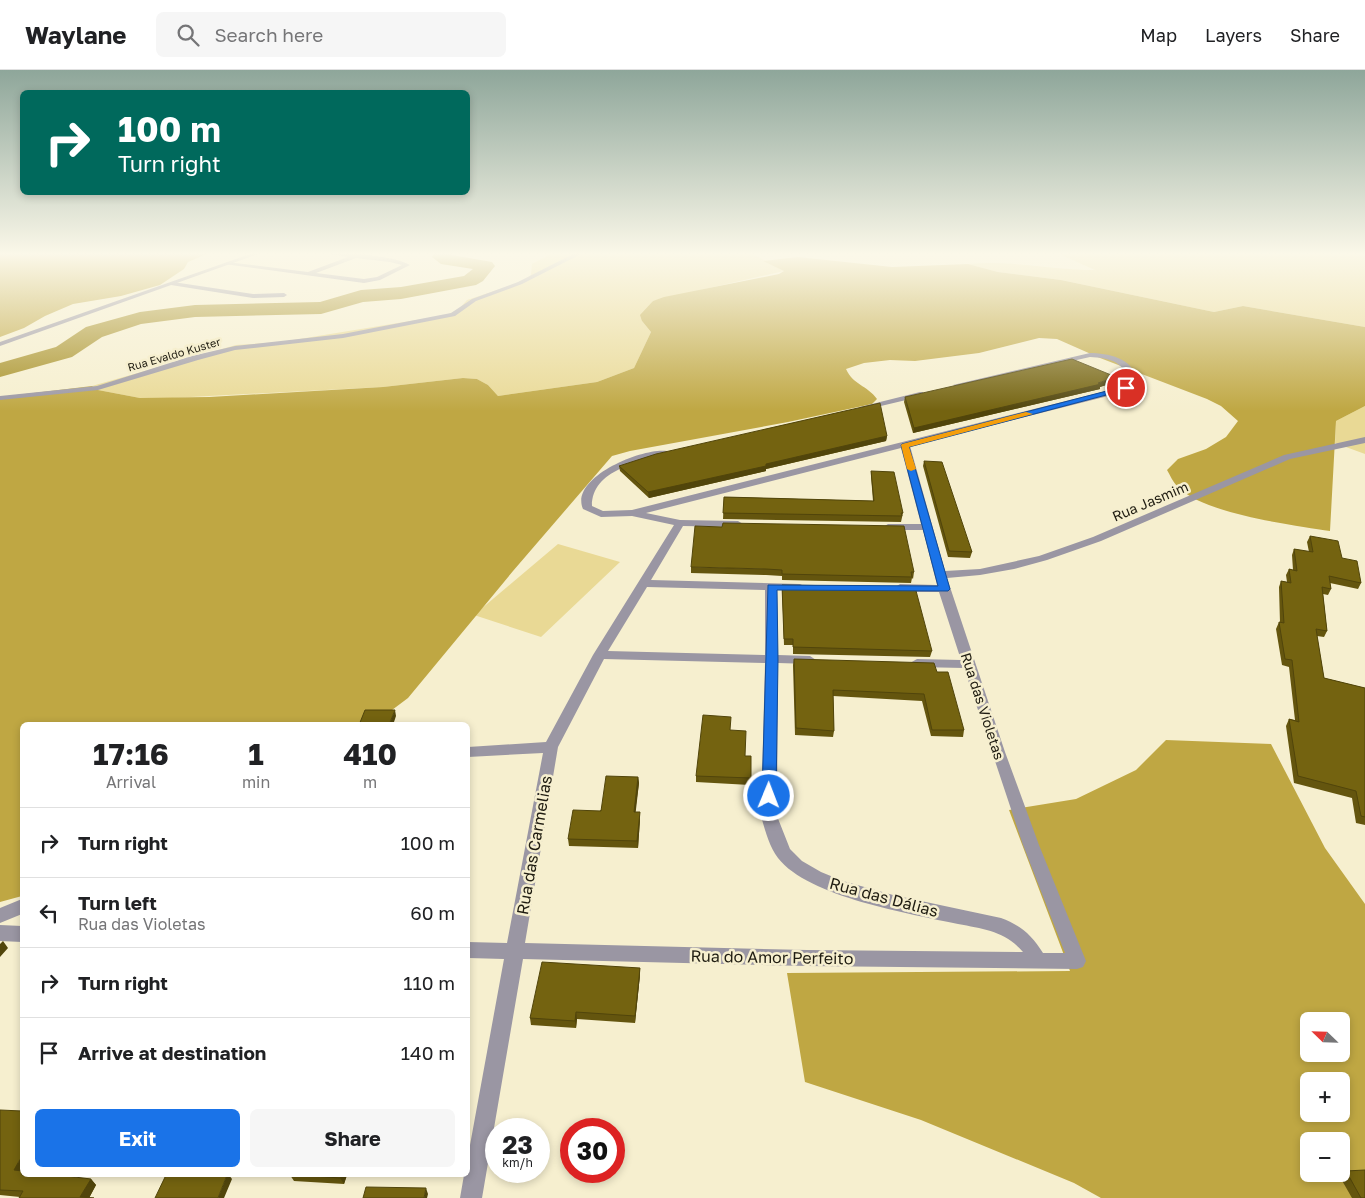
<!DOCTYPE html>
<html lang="en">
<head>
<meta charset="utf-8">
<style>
  :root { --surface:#fff; --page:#f6f6f6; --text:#202124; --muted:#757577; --line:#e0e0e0; --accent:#1a73e8 }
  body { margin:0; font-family:"Golos Text",sans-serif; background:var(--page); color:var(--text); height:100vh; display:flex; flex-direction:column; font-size:19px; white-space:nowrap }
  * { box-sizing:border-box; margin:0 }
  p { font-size:16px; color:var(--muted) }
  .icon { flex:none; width:28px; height:28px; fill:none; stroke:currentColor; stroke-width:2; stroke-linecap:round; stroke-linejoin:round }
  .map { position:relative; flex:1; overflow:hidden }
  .panel { position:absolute; left:20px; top:652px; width:450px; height:455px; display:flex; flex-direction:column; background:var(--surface); border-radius:8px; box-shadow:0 2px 8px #0003 }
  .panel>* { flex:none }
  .hud { position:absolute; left:20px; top:20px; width:450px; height:105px; border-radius:8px; box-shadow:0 2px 8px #0003; background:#00695c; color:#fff; overflow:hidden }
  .needle { width:32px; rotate:293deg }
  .buttons { position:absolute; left:1300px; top:942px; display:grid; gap:10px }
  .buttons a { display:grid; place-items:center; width:50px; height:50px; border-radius:8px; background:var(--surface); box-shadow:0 2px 8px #0003; font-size:25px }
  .speed { position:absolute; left:485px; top:1048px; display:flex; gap:10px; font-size:25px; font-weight:700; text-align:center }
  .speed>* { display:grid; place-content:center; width:65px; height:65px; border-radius:50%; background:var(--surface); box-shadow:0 2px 8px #0003; line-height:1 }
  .speed small { font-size:12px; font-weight:400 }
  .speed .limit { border:8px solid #d22; background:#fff; color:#111 }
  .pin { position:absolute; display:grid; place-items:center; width:42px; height:42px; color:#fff; margin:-21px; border:2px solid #fff; border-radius:50%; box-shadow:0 1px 5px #0007 }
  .me { position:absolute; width:55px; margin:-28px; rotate:1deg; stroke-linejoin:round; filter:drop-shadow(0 0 4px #0008) }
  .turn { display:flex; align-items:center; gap:18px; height:105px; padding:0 15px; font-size:22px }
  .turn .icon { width:65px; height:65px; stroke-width:2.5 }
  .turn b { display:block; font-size:35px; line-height:42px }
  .eta { display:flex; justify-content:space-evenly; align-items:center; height:85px; text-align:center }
  .eta b { font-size:30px; font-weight:700; line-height:35px }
  .primary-button { display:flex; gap:10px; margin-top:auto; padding:10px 15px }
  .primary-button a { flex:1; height:58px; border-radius:8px; background:var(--accent); color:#fff; font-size:20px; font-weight:700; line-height:58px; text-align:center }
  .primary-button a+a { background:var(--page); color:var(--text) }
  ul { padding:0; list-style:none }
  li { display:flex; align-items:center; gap:15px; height:70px; padding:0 15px; border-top:1px solid var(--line) }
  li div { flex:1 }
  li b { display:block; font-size:19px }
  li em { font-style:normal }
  header { display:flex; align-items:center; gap:30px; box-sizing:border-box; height:70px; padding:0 25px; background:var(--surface); border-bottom:1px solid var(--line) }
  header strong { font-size:24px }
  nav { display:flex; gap:28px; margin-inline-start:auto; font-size:18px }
  .search { width:350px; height:45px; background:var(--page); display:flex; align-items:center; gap:12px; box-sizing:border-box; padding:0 18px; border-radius:8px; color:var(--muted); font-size:19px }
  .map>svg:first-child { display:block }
  .green { fill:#e9d995 }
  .forest { fill:#bfa743; fill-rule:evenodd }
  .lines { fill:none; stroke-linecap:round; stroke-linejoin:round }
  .river { fill:#a79026; fill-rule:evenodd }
  .minor { fill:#9a96a3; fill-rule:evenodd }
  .tertiary { fill:#9a96a3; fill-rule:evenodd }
  .wall { fill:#64550e }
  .shaded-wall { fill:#51450b }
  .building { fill:#746310; stroke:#51450b }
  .route { fill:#1a73e8; stroke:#114b97 }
  .slow { fill:#f59e0b }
  .labels { text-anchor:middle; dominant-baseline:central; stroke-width:5; stroke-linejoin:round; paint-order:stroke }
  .far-street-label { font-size:11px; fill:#1f1c11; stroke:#f6efcf }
  .street-label { font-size:14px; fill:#1f1c11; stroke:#f6efcf }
  .near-street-label { font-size:16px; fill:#1f1c11; stroke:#f6efcf }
</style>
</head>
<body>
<header>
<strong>Waylane</strong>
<div class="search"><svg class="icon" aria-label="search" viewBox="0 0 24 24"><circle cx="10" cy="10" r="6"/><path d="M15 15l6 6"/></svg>Search here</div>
<nav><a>Map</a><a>Layers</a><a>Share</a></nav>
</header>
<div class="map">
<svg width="1365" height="1128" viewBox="0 0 1365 1128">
  <rect width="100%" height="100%" fill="#f6efcf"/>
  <path class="green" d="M552 183H751L784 201 653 231 642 251 651 262 634 298 597 312 498 326 488 315 477 309 463 308 383 317 172 328H140L98 320 92 316 236 275 281 272 447 245 459 239 467 230 521 212 531 205 532 194Z
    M1057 183H1365V257L1243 236 1214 242 1061 210 998 202 968 194C1011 190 1053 200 1095 200Z
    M1365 336V384L1335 373 1336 351Z
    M558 474 620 492 541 567 474 545Z"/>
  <path class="forest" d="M0 183H209L188 192 184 199 160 215 121 226 73 234 45 246 24 258 0 267Z
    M798 187 892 197 968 194 998 202 1061 210 1214 242 1243 236 1365 257V336L1336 351 1330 461C1293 455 1202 444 1177 416 1173 412 1170 405 1167 400L1178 389 1206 379 1226 367 1238 351 1221 336 1207 329 1100 288 1057 269 1039 268 979 283 915 291 890 290 864 293 846 299C853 315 867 315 877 329L872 334 788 352 630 381 612 386 513 501 408 628 372 655H22V826L0 832V327L92 316 98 320 140 328 209 327 383 317 463 308 477 309 488 315 498 326 597 312 634 298 651 262 642 251 640 245 653 231 664 227 779 204 784 201 763 191Z
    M1166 670 1271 674 1325 778 1365 834V1128H1101L1074 1113 921 1050 805 1012 787 903 1070 901 1009 740 1076 729 1136 700ZM1309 951H1341V984H1309ZM1309 1011H1341V1044H1309ZM1309 1071H1341V1104H1309Z"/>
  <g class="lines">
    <path class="river" d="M434 183H452V185L492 192 495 196 483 211 476 215 401 229 363 232 321 244 195 247 141 254 102 267 72 287 0 307V293L56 277 86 257 140 242 195 235 320 232 361 220 401 217 464 206 473 199 441 194 432 187Z"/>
    <path class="minor" d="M322 183C342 182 393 185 410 195L380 210 364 213 224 194 227 192 308 202 348 187ZM356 188 390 192 402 195 377 207 364 209 316 203Z
      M572 183H578L579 185 522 214 476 231 455 246 343 268 235 280 198 290 98 320 0 330V326L97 316 192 286 235 276 343 264 451 243 472 229 518 212 573 184Z
      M173 212 253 224 284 223 287 225 284 227 253 228 171 215 170 214Z
      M1090 283C1109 283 1142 290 1133 316L1124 322 910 376 945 501 980 499 1039 486 1093 467 1284 385 1365 367V373L1290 389 1101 471 1047 490 1014 499 980 505 947 508 1005 682 1039 775 1086 891 1083 897 1077 899 807 896 523 889 482 1128H460L464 1105H468V1086L504 889 468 888V872L507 873 543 683 468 687V677L546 672 593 585 674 455 632 446 601 447 583 439C569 407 644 377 667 381V385C640 392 592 399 592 436L603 441 632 440 1118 318 1126 313C1127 291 1108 288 1090 287L957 317 953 315ZM901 378 921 454H888L883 457 888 460H923L937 515 900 514 894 518 900 522H939L961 590 917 589 910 593 917 597 964 598 1023 775 1065 883H1043C1032 865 1020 855 1001 848L893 825 843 811 821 802 802 791 790 779 777 746 778 593 810 594 816 590 810 586 778 585 777 520H800L806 517 800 514 651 510 683 456 738 457 743 454 738 451 680 450 646 443ZM647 517 765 520V585L608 581ZM604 589 765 593 761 746C765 760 769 776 778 788 808 827 911 844 958 854 984 859 1005 861 1023 882L807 880 525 873 558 677Z
      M920 322H923V326L864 340 860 337Z
      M22 829V844L0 853V838Z
      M0 855 22 856V872L0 871Z"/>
    <path class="tertiary" d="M253 183H261L0 276V272Z"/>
  </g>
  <path class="wall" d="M1115 312 1100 317V319L913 363 904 332 905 327Z
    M887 366 886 371 766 399V401L649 428 620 401 619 396Z
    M924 391 972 482 970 488 948 487 923 396Z
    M871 401 903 443 901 452 723 449 724 427 873 431 871 406Z
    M1310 466 1342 488 1361 513 1358 519 1330 513 1331 519 1328 525 1323 524 1327 561 1324 567 1317 566 1324 608 1365 618V755L1356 753 1352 728 1294 713 1286 656 1289 649 1295 650 1289 597 1282 595 1276 559 1279 552 1280 553 1279 517 1281 511 1287 512 1286 505 1289 499 1293 500 1292 485 1294 479 1309 482 1307 472Z
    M691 497 914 502 913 509 912 508 911 513 782 510V506L766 505 691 503Z
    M782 515 932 581 930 587 793 584V575H784Z
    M794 589 937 602 964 660 963 667 931 666 922 631 833 626 834 661 833 667 795 665 793 595Z
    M730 660 745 686 751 708 750 715 696 712V706Z
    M638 707 639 713 635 742 640 749 638 778 569 776 568 769Z
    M640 898V905L635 953 577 949 576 958 531 955 530 948Z
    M0 1040 22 1105 91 1109 96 1115 89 1128 20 1127 0 1125Z
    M1346 1101 1365 1128H1352L1340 1107Z
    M290 1105H347L344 1114 294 1111Z"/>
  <path class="shaded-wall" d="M1116 307 1115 312 1100 317V319L913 363 914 358 1098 313Z
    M887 366 886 371 766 399V401L649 428 648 422 766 394Z
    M395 640 396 646 393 655H389Z
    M638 707 639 713 635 748 634 742Z
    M640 742V749L638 778 637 771Z
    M3 871 8 878 0 887V874Z
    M640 898V905L635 953V946Z
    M576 942 577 949 576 958 575 951Z
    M22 1086V1103L14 1100Z
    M227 1105H229L232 1109 224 1128H218Z
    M342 1105H347L344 1114 340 1108Z
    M91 1109 96 1115 89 1128 80 1127Z
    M426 1118 428 1124 427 1128H424Z"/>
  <path class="building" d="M1072 289 1116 307 1098 313 1101 314 914 358 905 327Z
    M880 333 887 366 766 394V396L648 422 619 396 656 384Z
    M924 391 942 392 972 482 949 481Z
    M871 401 894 402 903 443H901L902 446 723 443 724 427 874 431Z
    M723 453 904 456 914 502H911L912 507 782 504V500L766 499 691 497 695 456 722 457Z
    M1310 466 1338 471 1342 488 1357 491 1361 513 1329 506 1331 519 1322 517 1327 561 1316 559 1324 608 1365 618V747L1361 746 1356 721 1298 706 1289 649 1299 652 1292 590 1285 589 1279 552 1284 553 1281 511 1291 513 1289 499 1297 501 1294 479 1313 482Z
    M782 515 915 517 932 581 793 577V569H784Z
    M794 589 934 593 937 602H948L964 660H932L924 624 833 620 834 661 796 658Z
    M365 640H395L389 655H359Z
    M703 645 731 647 730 660 746 661 745 686H751V708L696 706Z
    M606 706 638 707 634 742H640L637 771 568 769 573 740 601 741Z
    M542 892 640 898 635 946 576 942 575 951 530 948Z
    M0 1040 22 1041V1086L14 1100 22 1101V1105H58L91 1109 80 1127 94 1128H19L23 1121 0 1120Z
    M1365 1100V1128H1361L1346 1101Z
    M166 1105H227L218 1128H155Z
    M301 1105H342L340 1108Z
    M366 1117 426 1118 424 1128H363Z"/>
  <linearGradient id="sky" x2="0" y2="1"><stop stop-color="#8ea69a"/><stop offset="0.54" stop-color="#fbf8e9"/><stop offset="1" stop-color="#fbf8e9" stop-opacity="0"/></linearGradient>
  <rect width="1365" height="341" fill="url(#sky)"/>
  <path class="route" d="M1126 316H1129V319L909 377 950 519 948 521 777 520 778 590 776 726 774 730 769 731 764 730 762 726 768 515 938 516 901 375 902 374Z"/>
  <path class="slow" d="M1026 342 1033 344 909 377 916 399 911 401 907 399 901 375 902 374Z"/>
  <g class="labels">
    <g class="far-street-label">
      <text transform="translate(174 284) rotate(-16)">Rua Evaldo Kuster</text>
    </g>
    <g class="street-label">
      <text transform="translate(1150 431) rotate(-23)">Rua Jasmim</text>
      <text transform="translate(983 636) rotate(72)">Rua das Violetas</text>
    </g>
    <g class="near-street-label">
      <text transform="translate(534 775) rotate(-80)">Rua das Carmelias</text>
      <text transform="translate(884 827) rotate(15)">Rua das Dálias</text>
      <text transform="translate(772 887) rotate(1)">Rua do Amor Perfeito</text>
    </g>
  </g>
</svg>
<div class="buttons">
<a><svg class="needle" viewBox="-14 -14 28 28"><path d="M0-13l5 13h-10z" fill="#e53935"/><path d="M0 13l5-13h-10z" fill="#757577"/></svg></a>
<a>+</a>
<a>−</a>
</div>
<div class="speed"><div>23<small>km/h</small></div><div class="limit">30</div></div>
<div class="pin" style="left:1126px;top:318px;background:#d93025"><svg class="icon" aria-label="arrive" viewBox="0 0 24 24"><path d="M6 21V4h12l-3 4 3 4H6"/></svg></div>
<svg class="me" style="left:769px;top:726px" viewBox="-20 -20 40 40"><circle r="17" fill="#1a73e8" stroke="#fff" stroke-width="3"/><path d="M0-11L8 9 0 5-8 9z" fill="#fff"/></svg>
<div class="hud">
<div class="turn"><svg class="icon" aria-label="right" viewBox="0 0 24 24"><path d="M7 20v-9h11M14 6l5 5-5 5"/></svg><div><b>100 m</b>Turn right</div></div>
</div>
<section class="panel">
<div class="eta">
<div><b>17:16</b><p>Arrival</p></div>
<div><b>1</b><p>min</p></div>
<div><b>410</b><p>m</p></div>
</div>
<ul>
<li><svg class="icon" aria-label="right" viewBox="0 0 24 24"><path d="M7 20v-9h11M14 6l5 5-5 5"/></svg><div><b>Turn right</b></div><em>100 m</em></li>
<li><svg class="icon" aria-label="left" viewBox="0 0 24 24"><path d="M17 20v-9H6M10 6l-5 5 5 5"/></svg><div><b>Turn left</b><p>Rua das Violetas</p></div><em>60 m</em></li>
<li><svg class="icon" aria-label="right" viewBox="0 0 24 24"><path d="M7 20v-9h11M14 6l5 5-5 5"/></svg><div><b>Turn right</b></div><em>110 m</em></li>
<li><svg class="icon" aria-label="arrive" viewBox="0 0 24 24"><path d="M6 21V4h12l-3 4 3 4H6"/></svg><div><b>Arrive at destination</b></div><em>140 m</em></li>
</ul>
<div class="primary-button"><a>Exit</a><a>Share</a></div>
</section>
</div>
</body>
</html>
